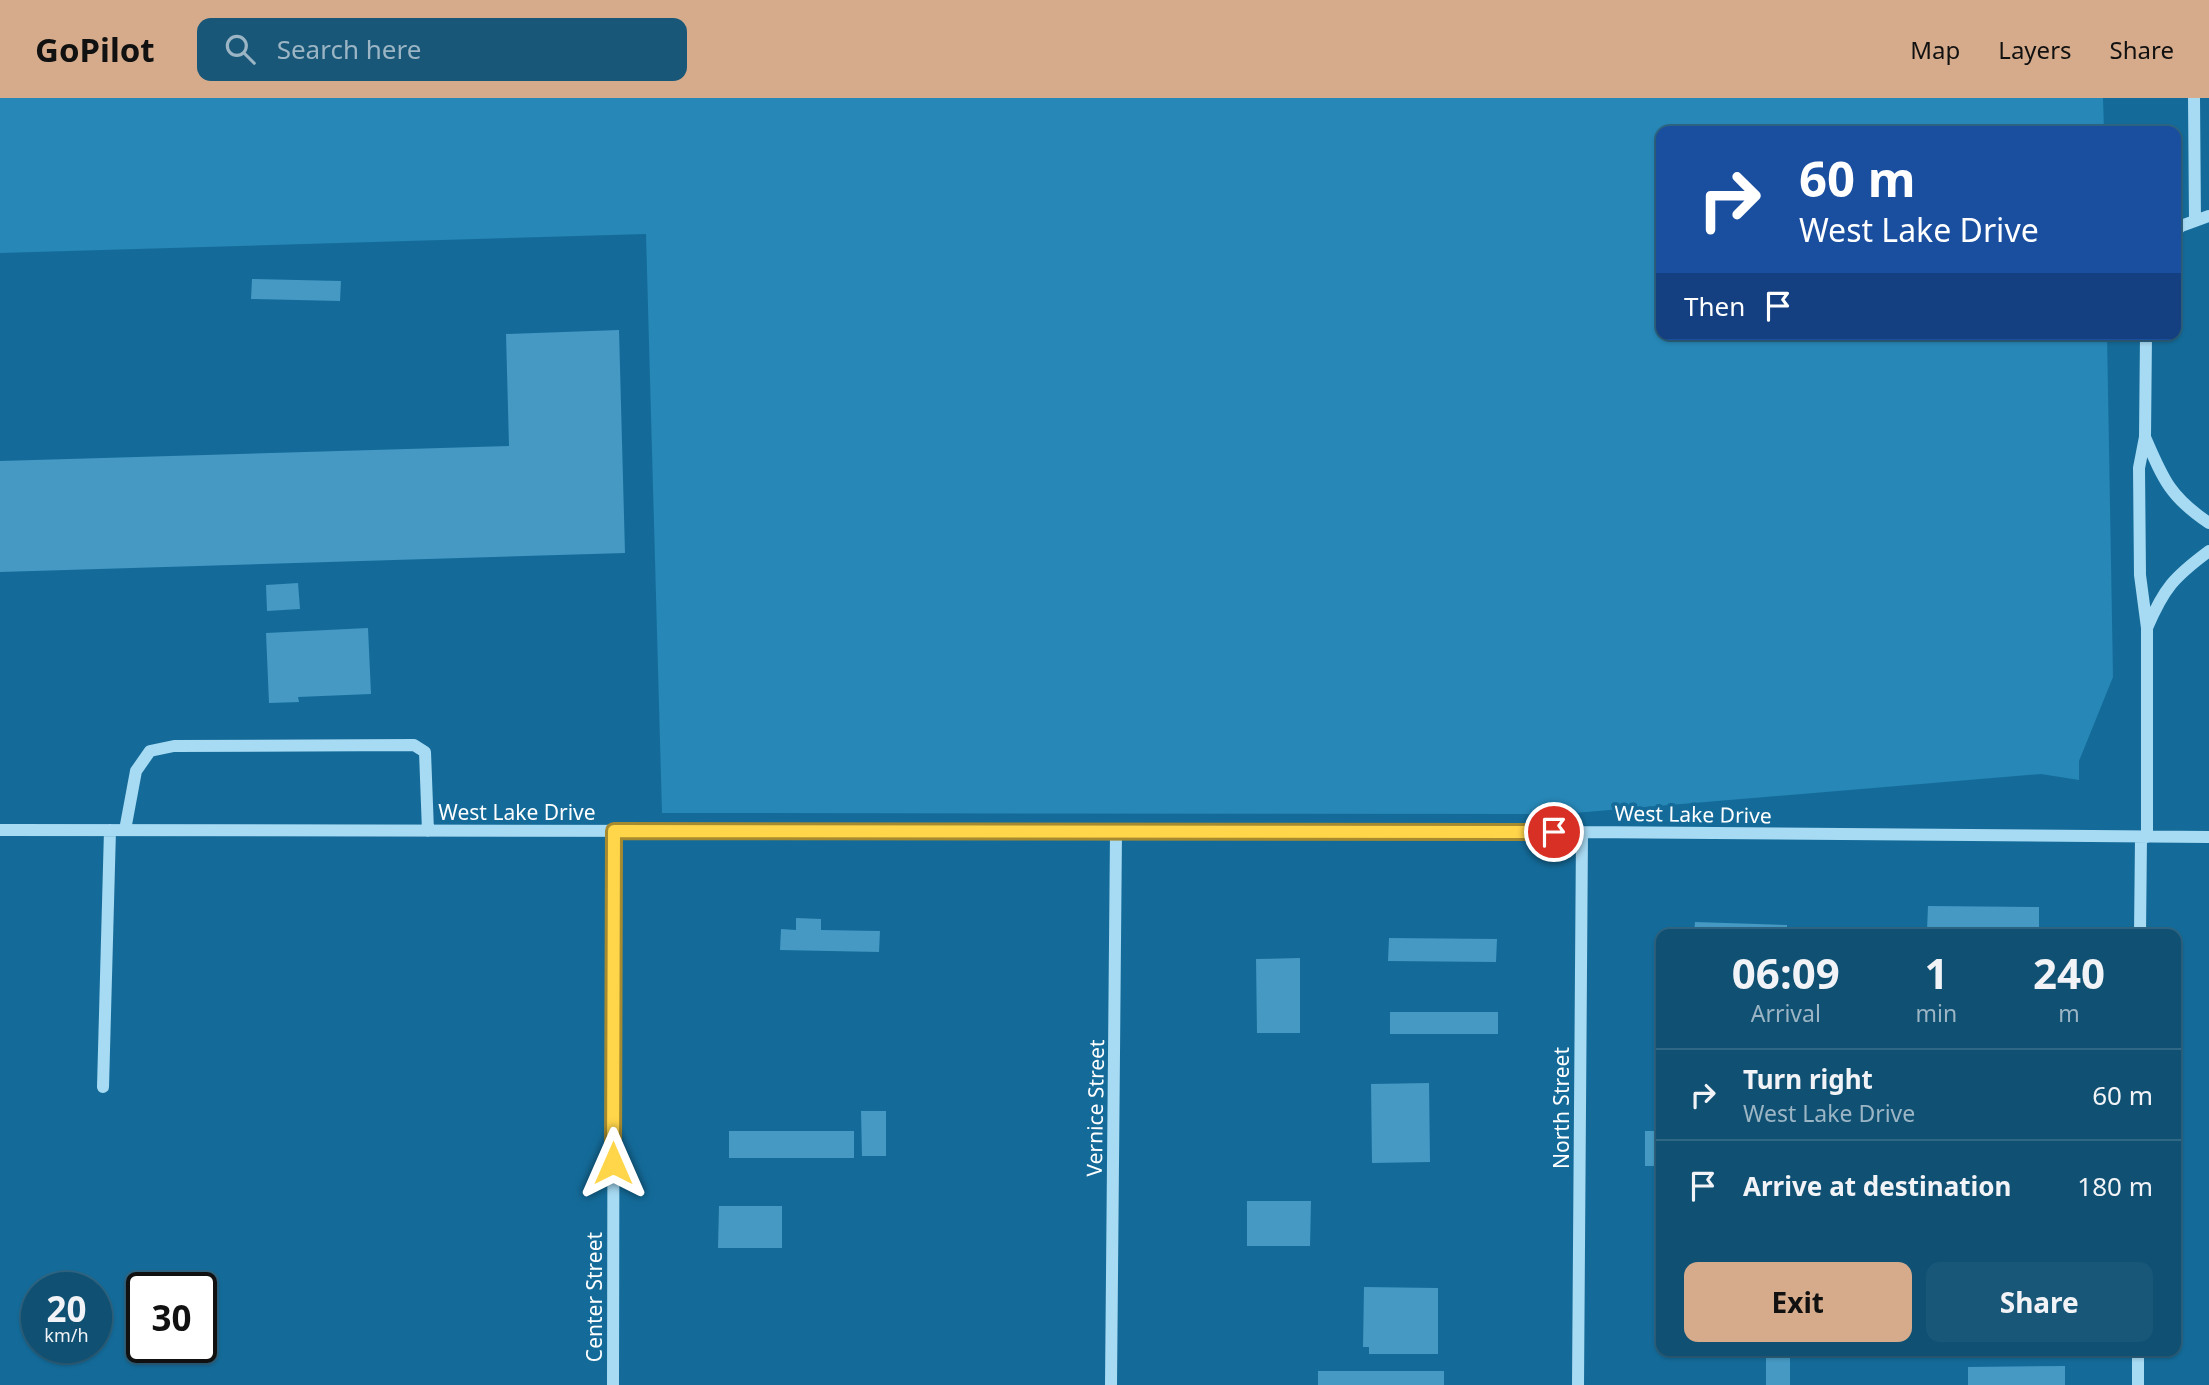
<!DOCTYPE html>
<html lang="en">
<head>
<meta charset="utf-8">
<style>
  :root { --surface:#0f5073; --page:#185778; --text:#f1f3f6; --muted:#9bb5c4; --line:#2f6785; --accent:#d6ab8b }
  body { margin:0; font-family:"Noto Sans",sans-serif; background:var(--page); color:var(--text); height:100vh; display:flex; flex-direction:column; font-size:26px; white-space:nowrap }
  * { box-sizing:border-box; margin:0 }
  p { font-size:23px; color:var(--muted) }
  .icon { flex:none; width:38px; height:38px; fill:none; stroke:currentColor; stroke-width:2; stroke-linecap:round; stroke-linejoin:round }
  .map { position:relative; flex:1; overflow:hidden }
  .details { position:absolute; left:1656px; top:831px; width:525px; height:427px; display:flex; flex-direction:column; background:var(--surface); border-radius:14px; box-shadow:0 2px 5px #0004,0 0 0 2px var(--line) }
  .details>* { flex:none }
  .banner { position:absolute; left:1656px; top:28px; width:525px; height:214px; border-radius:14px; box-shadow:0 2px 5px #0004,0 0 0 2px var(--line); background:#1a4fa0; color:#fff; overflow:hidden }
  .speed { position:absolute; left:21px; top:1174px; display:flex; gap:14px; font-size:35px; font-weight:700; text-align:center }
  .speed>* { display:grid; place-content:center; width:91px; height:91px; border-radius:50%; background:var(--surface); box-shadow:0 2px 5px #0004,0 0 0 2px var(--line); line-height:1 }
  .speed small { font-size:18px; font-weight:400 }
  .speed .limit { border:4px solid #111; border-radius:10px; background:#fff; color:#111 }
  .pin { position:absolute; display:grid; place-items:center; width:60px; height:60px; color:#fff; margin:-30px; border:4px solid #fff; border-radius:50%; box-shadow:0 2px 7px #0007 }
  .me { position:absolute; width:77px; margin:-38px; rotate:0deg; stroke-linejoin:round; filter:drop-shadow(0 0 5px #0008) }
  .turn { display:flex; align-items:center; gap:24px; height:147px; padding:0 28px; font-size:32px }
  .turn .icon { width:91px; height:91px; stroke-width:2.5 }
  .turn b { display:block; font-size:49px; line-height:60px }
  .then { display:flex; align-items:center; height:66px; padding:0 28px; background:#0003; gap:14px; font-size:26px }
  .eta { display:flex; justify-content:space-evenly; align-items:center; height:119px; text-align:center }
  .eta b { font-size:42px; font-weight:700; line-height:49px }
  .button { display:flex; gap:14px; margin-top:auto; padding:14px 28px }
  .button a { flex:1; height:80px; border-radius:14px; background:var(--accent); color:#111; font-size:28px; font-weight:700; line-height:80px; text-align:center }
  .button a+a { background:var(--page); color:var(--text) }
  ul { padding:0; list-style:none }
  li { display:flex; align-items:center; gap:21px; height:91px; padding:0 28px; border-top:2px solid var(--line) }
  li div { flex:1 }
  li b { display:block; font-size:26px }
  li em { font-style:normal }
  header { display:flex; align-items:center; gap:42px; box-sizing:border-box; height:98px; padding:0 35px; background:var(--accent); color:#111 }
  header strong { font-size:33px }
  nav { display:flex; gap:38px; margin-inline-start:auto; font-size:24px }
  .search { width:490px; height:63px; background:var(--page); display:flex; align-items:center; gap:18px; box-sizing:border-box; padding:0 24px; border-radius:14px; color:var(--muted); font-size:26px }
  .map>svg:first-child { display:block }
  .green { fill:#2787b7 }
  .building { fill:#4599c3 }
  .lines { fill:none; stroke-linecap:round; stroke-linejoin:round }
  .minor { stroke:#a7daf3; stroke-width:12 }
  .route-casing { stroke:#a68a30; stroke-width:18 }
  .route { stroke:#ffd54a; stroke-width:12 }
  .labels { text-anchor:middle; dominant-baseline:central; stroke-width:7; stroke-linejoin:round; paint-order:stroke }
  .street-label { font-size:21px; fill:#fff; stroke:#146b99 }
</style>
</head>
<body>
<header>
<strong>GoPilot</strong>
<div class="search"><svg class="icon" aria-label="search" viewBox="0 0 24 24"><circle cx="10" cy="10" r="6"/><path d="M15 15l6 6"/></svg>Search here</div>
<nav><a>Map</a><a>Layers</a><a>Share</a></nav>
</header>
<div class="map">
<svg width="2209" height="1287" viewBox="0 0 2209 1287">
  <rect width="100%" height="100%" fill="#146b99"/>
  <path class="green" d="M0 0H2103L2104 33H1661V236H2107L2113 579 2079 663V682L2041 676 1562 716 662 715 646 136 0 155Z"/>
  <path class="building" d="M252 181 341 183 340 203 251 201Z
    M619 232 625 455 0 474V363L509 348 506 236Z
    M298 485 300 511 267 513 266 487Z
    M368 530 371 596 298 599 299 604 269 605 266 535Z
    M1928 808 2039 809V833L1927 832Z
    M796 820 821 821V832L880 833 879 854 780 852 781 831 796 832Z
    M1695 824 1787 827V836H1694Z
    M1389 840 1497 841 1496 864 1388 863Z
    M1300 860V935H1257L1256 861Z
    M1390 914H1498V936H1390Z
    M1429 985 1430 1064 1372 1065 1371 986Z
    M861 1013H886V1058H862Z
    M729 1033H854V1060H729Z
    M1645 1033H1661V1068H1645Z
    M1247 1103H1311L1310 1148H1247Z
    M719 1108H782V1150H718Z
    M1364 1189 1438 1190V1256H1369V1249H1363Z
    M1766 1253H1790V1287H1766Z
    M2065 1268V1287H1968V1269Z
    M1318 1273H1444V1287H1318Z"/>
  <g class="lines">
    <path class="minor" d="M2194 0 2195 123
      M2175 134 2181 128 2209 118
      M2146 236 2145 339 2139 370 2140 477 2147 530V739
      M2145 339C2163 381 2170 399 2209 425
      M2147 530C2164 490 2174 479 2209 453
      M0 732 1582 734 2209 739
      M125 732 136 673 150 653 174 648 414 647 425 654 428 733
      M2140 836 2141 739
      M103 989 110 732
      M613 1287 614 733
      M1111 1287 1116 734
      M1578 1287 1582 734
      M2138 1287V1253"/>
  </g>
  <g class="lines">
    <defs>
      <path id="route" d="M613 1065 614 733 1554 734"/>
    </defs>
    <use href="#route" class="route-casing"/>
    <use href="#route" class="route"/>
  </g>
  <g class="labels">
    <g class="street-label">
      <text x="517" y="714">West Lake Drive</text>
      <text transform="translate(1693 716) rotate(1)">West Lake Drive</text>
      <text transform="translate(1095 1010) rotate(-89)">Vernice Street</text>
      <text transform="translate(1561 1010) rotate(-90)">North Street</text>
      <text transform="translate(594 1199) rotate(-90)">Center Street</text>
    </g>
  </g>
</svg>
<div class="speed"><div>20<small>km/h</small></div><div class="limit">30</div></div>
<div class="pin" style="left:1554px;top:734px;background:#d93025"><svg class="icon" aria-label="arrive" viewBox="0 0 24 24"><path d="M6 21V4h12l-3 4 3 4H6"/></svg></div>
<svg class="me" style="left:613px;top:1065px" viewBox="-20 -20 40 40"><path d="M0-17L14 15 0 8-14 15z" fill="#ffd54a" stroke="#fff" stroke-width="4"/></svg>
<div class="banner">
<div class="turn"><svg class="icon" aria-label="right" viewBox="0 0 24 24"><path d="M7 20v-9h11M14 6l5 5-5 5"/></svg><div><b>60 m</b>West Lake Drive</div></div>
<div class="then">Then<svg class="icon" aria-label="arrive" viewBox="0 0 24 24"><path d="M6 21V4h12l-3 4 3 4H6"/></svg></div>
</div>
<section class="details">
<div class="eta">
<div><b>06:09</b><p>Arrival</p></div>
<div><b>1</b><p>min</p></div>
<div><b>240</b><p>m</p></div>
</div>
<ul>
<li><svg class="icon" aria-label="right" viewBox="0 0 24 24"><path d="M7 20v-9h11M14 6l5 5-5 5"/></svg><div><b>Turn right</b><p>West Lake Drive</p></div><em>60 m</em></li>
<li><svg class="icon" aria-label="arrive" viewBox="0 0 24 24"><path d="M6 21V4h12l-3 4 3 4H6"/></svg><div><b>Arrive at destination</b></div><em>180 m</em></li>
</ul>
<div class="button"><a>Exit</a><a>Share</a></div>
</section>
</div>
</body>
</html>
